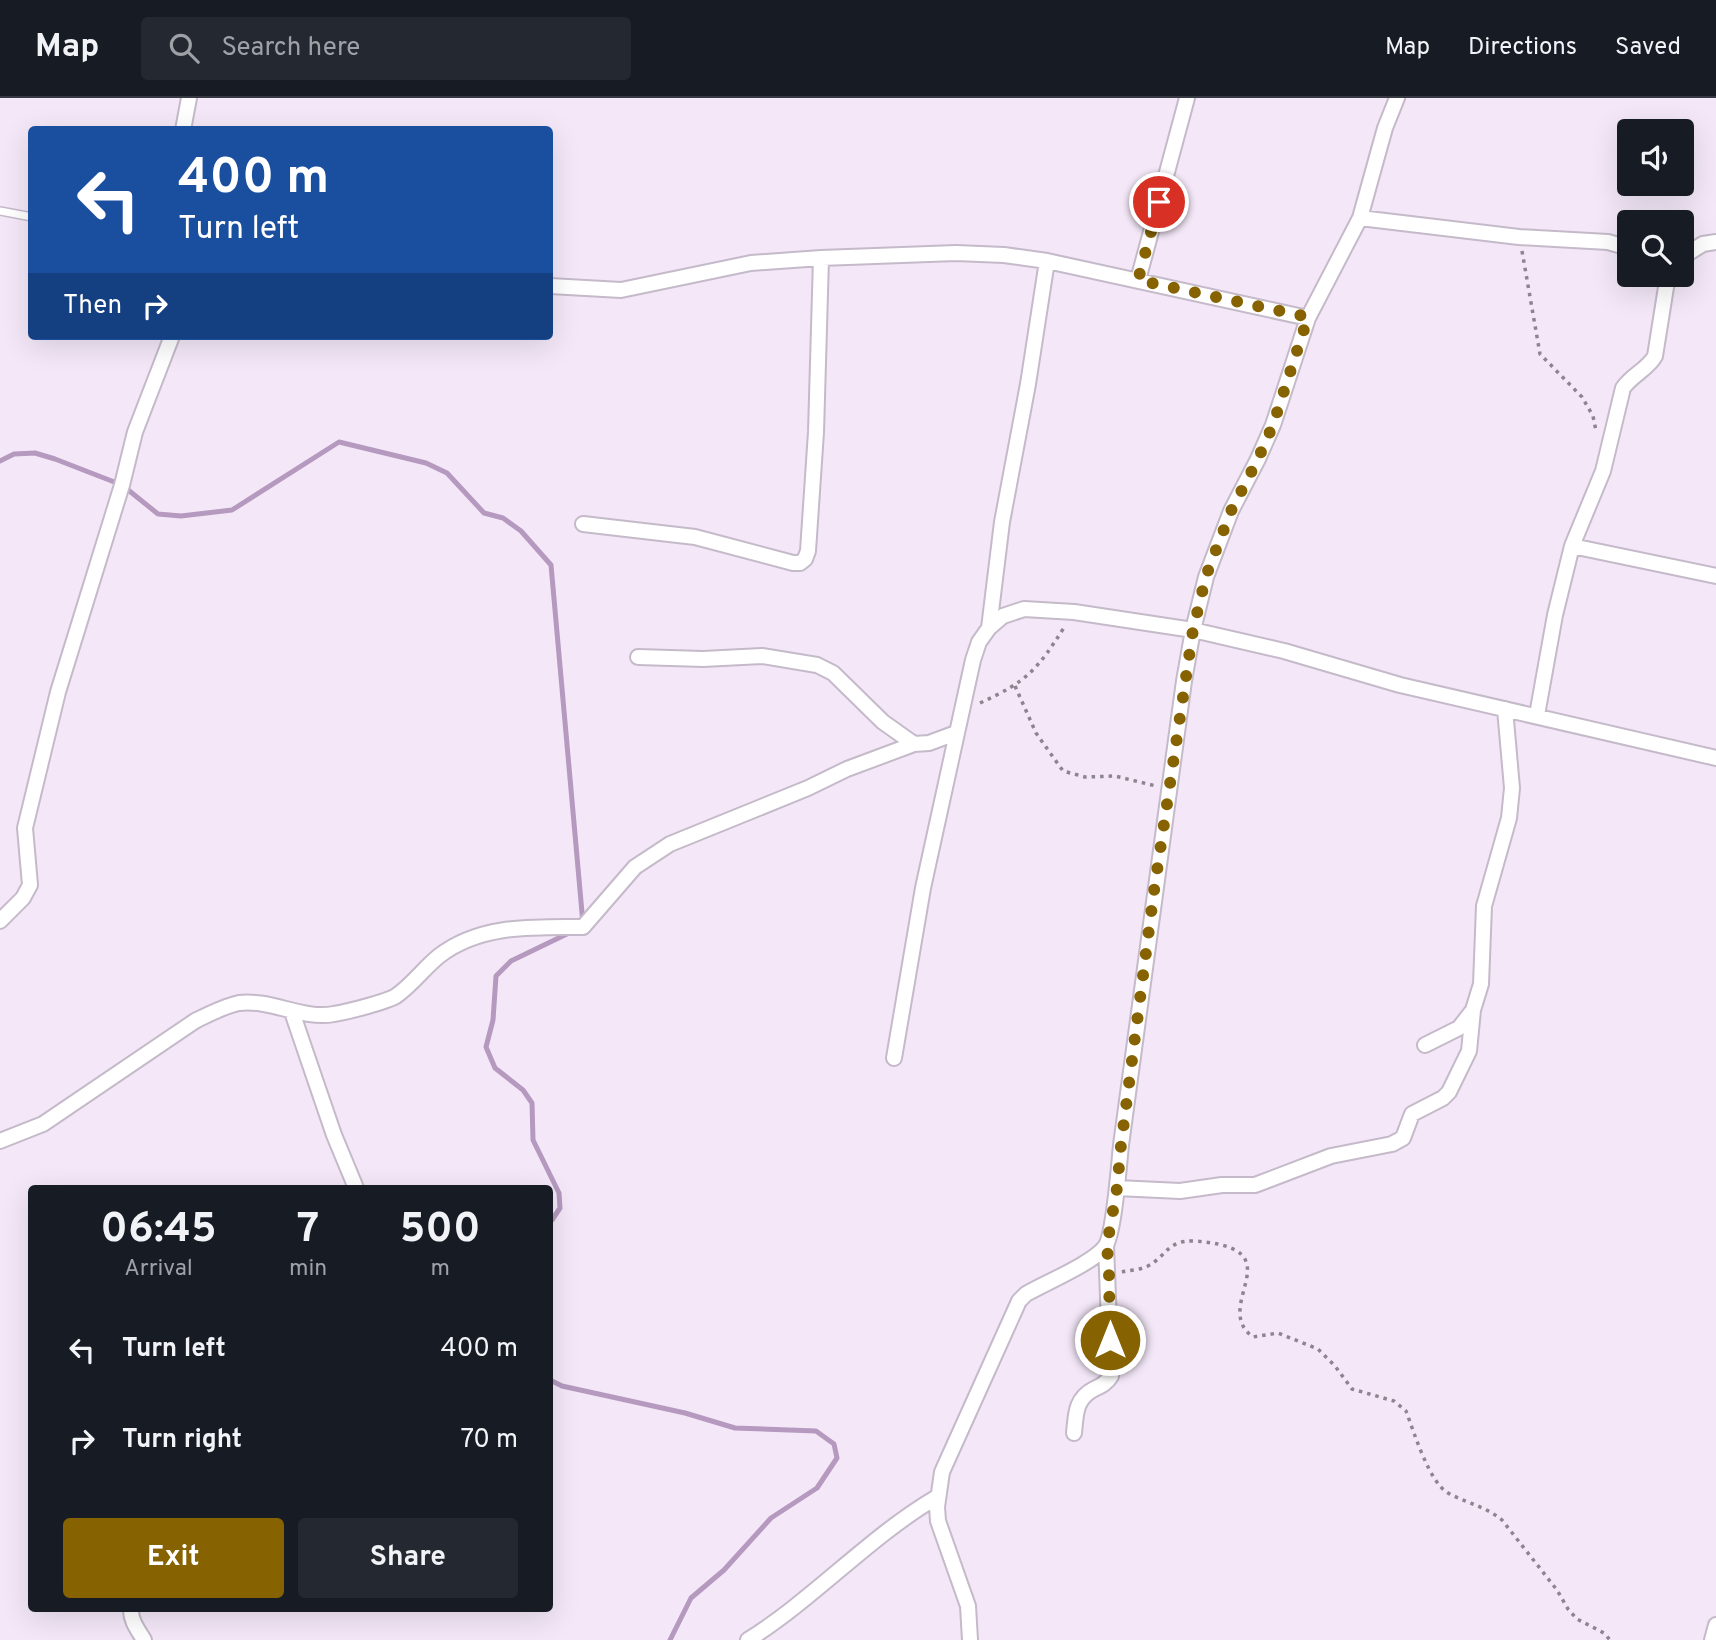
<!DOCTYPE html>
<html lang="en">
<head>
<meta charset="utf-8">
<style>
  :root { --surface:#171b24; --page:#242831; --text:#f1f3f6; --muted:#9ea1a6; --line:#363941; --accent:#866300 }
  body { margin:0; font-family:Overpass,sans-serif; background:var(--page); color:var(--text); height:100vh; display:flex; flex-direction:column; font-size:26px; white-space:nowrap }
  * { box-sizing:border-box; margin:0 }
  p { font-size:23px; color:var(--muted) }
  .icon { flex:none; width:38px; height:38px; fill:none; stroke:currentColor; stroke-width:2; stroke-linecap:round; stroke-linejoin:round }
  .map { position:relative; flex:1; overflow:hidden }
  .side { position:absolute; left:28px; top:1087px; width:525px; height:427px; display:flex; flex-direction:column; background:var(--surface); border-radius:7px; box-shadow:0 7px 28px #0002 }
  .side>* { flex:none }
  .banner { position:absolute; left:28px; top:28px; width:525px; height:214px; border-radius:7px; box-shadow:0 7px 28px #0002; background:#1a4fa0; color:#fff; overflow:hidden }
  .fabs { position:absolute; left:1617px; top:21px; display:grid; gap:14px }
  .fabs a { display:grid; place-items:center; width:77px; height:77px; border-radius:7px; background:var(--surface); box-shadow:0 7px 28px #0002; font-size:35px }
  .pin { position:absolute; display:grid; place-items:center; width:60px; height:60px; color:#fff; margin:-30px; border:4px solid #fff; border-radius:50%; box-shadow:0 2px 7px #0007 }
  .me { position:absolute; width:77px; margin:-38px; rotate:0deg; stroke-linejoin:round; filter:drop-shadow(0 0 5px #0008) }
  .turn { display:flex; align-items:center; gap:24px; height:147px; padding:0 35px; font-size:32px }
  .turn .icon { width:91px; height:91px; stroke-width:2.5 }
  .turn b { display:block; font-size:49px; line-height:60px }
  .then { display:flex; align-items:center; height:66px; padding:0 35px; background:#0003; gap:14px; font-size:26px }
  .eta { display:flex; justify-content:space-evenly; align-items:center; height:119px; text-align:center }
  .eta b { font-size:42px; font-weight:700; line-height:49px }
  .button { display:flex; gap:14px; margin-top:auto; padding:14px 35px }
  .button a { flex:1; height:80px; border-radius:7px; background:var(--accent); color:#fff; font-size:28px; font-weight:700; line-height:80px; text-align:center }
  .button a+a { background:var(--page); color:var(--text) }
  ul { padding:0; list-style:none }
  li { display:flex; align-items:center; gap:21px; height:91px; padding:0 35px }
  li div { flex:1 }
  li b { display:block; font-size:26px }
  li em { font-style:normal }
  header { display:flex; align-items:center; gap:42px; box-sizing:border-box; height:98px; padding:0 35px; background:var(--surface); border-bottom:2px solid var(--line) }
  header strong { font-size:33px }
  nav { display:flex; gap:38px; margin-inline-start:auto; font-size:24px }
  .search { width:490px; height:63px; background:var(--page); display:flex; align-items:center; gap:18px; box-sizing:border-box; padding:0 24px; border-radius:7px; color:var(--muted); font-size:26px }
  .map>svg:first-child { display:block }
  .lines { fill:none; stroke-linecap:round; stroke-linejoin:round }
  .stream { stroke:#b599bf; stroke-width:5 }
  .service-casing { stroke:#c5bac9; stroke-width:10 }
  .minor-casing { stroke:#c5bac9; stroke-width:18 }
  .path { stroke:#8c848e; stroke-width:3.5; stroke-dasharray:3.5 5; stroke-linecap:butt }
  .service { stroke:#fff; stroke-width:7 }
  .minor { stroke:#fff; stroke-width:14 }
  .route { stroke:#866300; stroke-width:12; stroke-dasharray:0 21.6 }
</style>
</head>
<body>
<header>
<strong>Map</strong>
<div class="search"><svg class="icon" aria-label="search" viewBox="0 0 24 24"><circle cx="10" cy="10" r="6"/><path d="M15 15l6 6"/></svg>Search here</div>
<nav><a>Map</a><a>Directions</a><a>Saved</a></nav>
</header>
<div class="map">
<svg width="1716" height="1542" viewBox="0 0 1716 1542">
  <rect width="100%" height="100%" fill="#f4e8f8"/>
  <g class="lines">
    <path class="stream" d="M0 363 14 356 35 355 55 361 122 387 158 416 181 418 232 412 339 344 426 365 447 375 484 415 503 420 521 433 551 467 583 826
      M550 1123 552 1122 560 1110 559 1095 533 1042 532 1005 523 992 495 970 486 949 493 922 496 878 511 863 571 834
      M550 1282 562 1288 685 1315 735 1330 816 1333 834 1346 837 1360 817 1390 771 1420 724 1472 691 1500 670 1542"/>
    <defs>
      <path id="service" d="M0 113 32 119"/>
      <path id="minor" d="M183 32 189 0
        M1360 120 1519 139 1608 144 1629 150
        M1682 159 1703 146 1716 144
        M1138 182 1187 0
        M550 188 621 192 751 165 821 160 956 155 1004 157 1047 163 1308 220
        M583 426 695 439 793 465H800L805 461 808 453 816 334 821 160
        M1572 448 1716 478
        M989 530 1002 424 1028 286 1047 163
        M638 559 703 561 762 558 817 567 833 575 883 624 914 646 929 645 956 635
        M1537 617 1555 517 1572 448 1603 373 1623 290C1632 277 1648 271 1655 258L1667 183 1670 177
        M0 823 23 800 30 787 25 730 58 594 122 387 135 334 172 238
        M292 914 334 1037 356 1090
        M1425 947 1459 930 1473 912 1481 886 1484 808 1509 720 1512 690 1505 611
        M894 960 923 790 973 562 979 544 989 530 1003 518 1024 511 1074 514 1193 532 1284 553 1400 587 1716 660
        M0 1043 43 1026 195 923C209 916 224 908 239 905 272 901 302 922 334 916 347 914 386 904 396 898 412 887 424 870 439 858 480 826 534 829 583 829L635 769 670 746 808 690 847 671 914 646
        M1117 1090 1180 1093 1222 1087H1255L1331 1058 1392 1046 1403 1040 1412 1016 1443 1000 1449 994 1469 953 1473 912
        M1074 1335C1076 1316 1075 1301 1094 1291 1101 1288 1107 1285 1111 1278L1106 1147
        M131 1510C130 1522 138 1532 144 1542
        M748 1542C815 1500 869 1439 937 1399
        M970 1542 968 1508 938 1423 937 1409 942 1374 1019 1203 1026 1196C1045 1185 1093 1165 1105 1149 1114 1137 1119 1066 1121 1047L1184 583 1193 532 1206 479 1231 413 1258 361 1273 327 1308 220 1360 120 1385 30 1397 0
        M1712 1542 1716 1527"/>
    </defs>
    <use href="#service" class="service-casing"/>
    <use href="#minor" class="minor-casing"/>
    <path class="path" d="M1522 153 1540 256 1582 299 1593 318 1596 333
      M1015 588 1036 635 1063 673 1085 679 1115 678 1156 688
      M980 605C1028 583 1037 572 1065 528
      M1122 1174C1130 1172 1140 1172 1148 1168 1167 1158 1167 1142 1194 1143 1299 1150 1209 1207 1253 1239L1278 1235 1318 1251 1335 1268 1352 1291 1394 1303 1406 1313C1414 1334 1429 1384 1448 1395 1466 1405 1485 1408 1502 1422L1557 1492 1568 1511 1577 1521 1604 1535 1610 1542"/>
    <use href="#service" class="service"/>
    <use href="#minor" class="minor"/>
  </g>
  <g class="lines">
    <path class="route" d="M1110 1242 1109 1177 1107 1147 1117 1090 1121 1047 1154 793 1193 532 1206 478 1231 413 1258 361 1273 327 1308 219 1138 182 1159 104"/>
  </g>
</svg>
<div class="fabs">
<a><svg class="icon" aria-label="sound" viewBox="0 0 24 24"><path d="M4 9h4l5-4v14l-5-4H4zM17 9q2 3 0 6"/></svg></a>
<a><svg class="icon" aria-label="search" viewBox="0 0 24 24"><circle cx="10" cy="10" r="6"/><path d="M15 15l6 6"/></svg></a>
</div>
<div class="pin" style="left:1159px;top:104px;background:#d93025"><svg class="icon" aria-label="arrive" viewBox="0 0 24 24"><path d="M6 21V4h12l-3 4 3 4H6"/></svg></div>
<svg class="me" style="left:1110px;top:1242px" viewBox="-20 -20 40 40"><circle r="17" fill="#866300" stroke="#fff" stroke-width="3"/><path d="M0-11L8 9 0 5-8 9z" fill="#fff"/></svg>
<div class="banner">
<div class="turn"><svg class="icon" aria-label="left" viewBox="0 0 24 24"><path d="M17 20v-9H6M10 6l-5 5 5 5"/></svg><div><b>400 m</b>Turn left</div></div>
<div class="then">Then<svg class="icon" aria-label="right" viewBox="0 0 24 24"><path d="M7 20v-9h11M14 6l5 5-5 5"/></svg></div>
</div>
<section class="side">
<div class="eta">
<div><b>06:45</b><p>Arrival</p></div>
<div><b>7</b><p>min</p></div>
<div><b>500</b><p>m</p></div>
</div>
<ul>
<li><svg class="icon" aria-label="left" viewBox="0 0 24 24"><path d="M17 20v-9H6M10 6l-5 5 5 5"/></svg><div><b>Turn left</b></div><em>400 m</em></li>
<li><svg class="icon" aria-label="right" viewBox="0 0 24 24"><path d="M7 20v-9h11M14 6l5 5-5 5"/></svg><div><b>Turn right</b></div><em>70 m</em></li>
</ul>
<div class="button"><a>Exit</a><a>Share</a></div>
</section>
</div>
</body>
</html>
